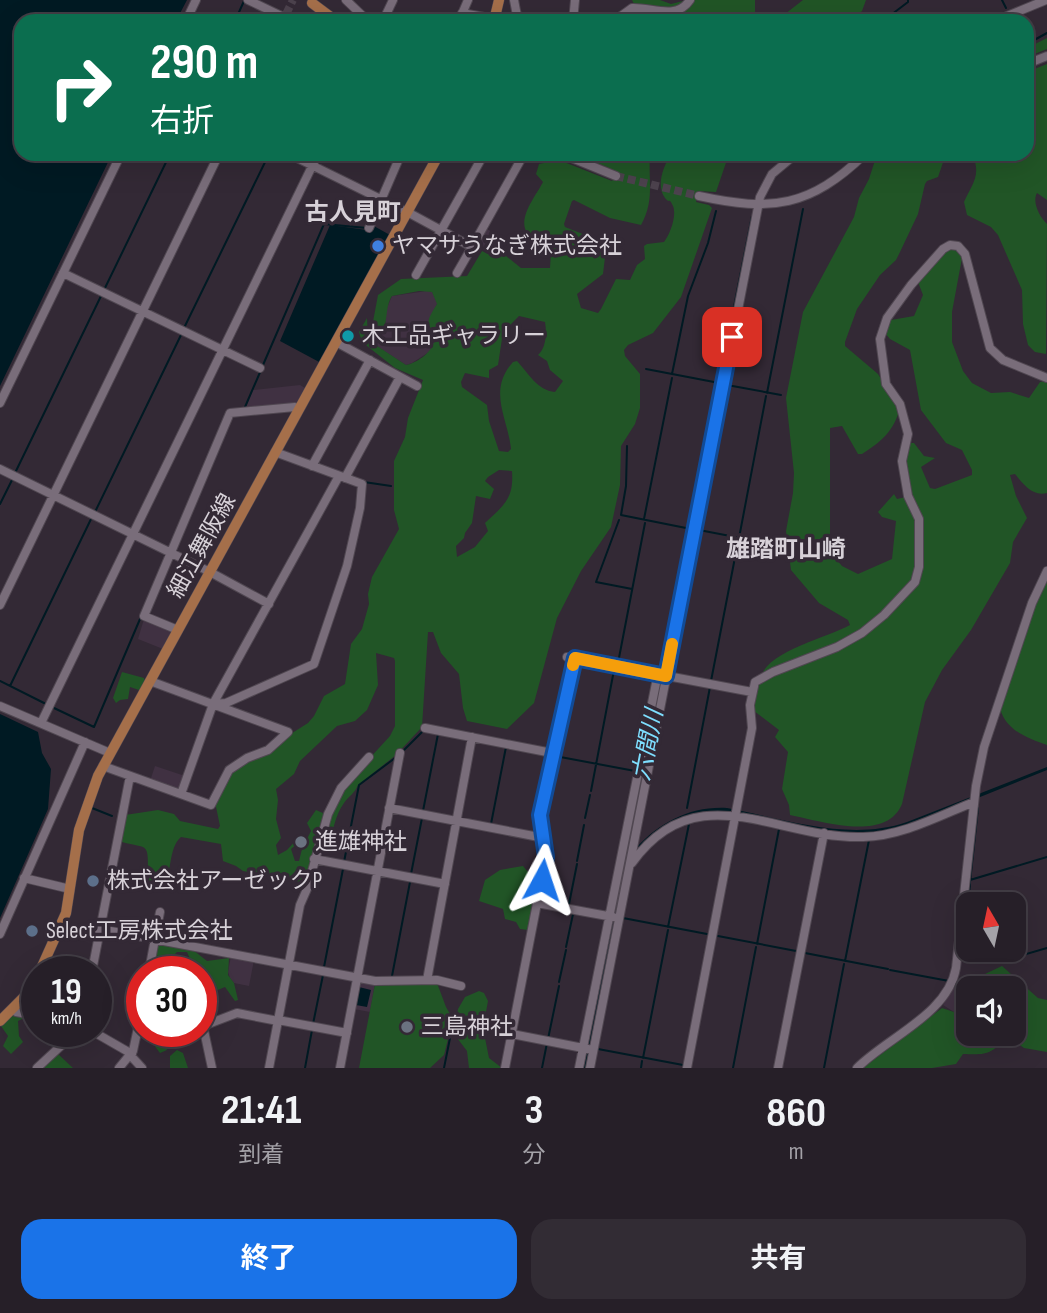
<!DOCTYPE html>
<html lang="ja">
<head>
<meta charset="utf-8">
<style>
  :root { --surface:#261f28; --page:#322c34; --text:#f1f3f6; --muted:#a4a2a8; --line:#423d45; --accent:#1a73e8 }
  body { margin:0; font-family:"Sofia Sans Condensed","Noto Sans JP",sans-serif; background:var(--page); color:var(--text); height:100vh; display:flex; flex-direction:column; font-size:26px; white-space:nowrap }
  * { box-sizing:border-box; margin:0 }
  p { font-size:23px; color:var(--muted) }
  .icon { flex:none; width:38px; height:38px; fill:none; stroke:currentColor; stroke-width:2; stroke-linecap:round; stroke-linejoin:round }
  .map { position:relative; height:1068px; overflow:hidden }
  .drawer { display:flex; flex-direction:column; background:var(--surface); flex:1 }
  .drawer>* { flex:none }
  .top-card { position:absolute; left:14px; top:14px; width:1020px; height:147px; border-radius:21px; box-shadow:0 7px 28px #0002,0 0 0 2px var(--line); background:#0b6e4f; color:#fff; overflow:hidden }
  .needle { width:46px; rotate:351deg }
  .controls { position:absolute; left:956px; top:892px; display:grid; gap:14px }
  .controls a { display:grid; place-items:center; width:70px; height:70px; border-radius:14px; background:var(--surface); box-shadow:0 7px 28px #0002,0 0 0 2px var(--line); font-size:35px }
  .speed { position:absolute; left:21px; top:956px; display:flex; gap:14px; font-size:35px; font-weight:700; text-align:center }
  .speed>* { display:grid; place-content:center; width:91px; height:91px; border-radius:50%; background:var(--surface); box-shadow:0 7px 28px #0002,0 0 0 2px var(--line); line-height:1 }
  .speed small { font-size:18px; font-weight:400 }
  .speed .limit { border:10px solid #d22; background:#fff; color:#111 }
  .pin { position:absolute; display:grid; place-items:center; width:60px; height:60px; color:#fff; margin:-30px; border-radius:14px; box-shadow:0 4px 10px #0006 }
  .me { position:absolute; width:77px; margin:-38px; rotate:5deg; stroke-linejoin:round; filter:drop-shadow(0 0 5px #0008) }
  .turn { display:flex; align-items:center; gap:24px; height:147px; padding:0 21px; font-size:32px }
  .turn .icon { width:91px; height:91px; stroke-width:2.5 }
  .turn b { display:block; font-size:49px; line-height:60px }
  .eta { display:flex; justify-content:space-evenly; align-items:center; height:119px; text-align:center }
  .eta b { font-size:42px; font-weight:700; line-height:49px }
  .cta { display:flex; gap:14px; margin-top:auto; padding:14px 21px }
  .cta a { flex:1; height:80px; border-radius:21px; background:var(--accent); color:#fff; font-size:28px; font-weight:700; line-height:80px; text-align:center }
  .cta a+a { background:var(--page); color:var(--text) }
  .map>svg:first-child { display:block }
  .built { fill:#403142 }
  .green { fill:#215526; fill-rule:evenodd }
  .water { fill:#001a23 }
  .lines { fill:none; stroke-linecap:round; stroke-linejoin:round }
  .stream { stroke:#001a23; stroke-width:2 }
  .minor-tunnel { stroke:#4c424d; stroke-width:8; stroke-dasharray:8 4; stroke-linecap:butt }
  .minor-casing { stroke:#504751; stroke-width:10 }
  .major-casing { stroke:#504751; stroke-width:11 }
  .minor { stroke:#796d7a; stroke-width:8 }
  .major { stroke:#a56f4a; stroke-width:10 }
  .route-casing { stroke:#114b97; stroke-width:18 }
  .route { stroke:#1a73e8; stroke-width:12 }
  .slow { stroke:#f59e0b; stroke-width:12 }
  .shop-dot { fill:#3f7fe0; stroke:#332935; stroke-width:2.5 }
  .culture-dot { fill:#0f9aa8; stroke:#332935; stroke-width:2.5 }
  .worship-dot { fill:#6b7280; stroke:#332935; stroke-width:2.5 }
  .service-dot { fill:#5c6f8a; stroke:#332935; stroke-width:2.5 }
  .labels { text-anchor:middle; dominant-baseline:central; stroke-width:7; stroke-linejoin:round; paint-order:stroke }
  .poi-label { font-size:23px; fill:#d7d1d8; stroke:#332935; text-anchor:start }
  .street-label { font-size:23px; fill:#d7d1d8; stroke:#332935 }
  .neighbourhood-label { font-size:24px; font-weight:bold; fill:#d7d1d8; stroke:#332935 }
  .water-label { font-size:24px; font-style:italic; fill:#7edefe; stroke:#332935 }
</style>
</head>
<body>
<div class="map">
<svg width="1047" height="1068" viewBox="0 0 1047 1068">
  <rect width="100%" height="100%" fill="#332935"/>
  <path class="built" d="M485 228 506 240 493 254 476 245Z
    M427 291 432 292 438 301 429 327 434 337V346L429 352 412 363 406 365 370 342 385 330 386 310 392 296Z
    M300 385 305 388 296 405 245 410 253 390Z
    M144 619 173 632 163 649 138 639Z
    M155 766 185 776 179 792 150 781Z
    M231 956 254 960 249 986 234 983 230 978 228 972Z
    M957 980 970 986 971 989H968V1011L954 1012 943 1005Z
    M359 981 375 983 370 1012 354 1009Z"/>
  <path class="green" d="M632 0H660L671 4 687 0 682 6 658 9 634 4Z
    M692 0H755V12L750 21H647L642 12 658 14Z
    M803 0H866L862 11 849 21 840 12 828 21H776Z
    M1047 38V49L1027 57V48Z
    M1047 64V200L1037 193C1032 202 1039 216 1047 224L1046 354 1035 352 1028 345 1023 324 1022 290 998 235 991 227 967 215 964 202C972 184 982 175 972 154H1027V72Z
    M576 154H650C648 181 655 200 641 225L610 218 574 200 572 201 564 224 565 227 598 240 606 249 603 274 577 294 581 308 598 313 601 309 616 279 630 280 637 265 645 259 644 246 647 244 664 242C670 234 677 216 673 206 668 196 671 205 665 198 656 186 663 167 670 156L729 154 716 192 698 191 696 202 709 205 712 208 681 297 653 333 628 345 624 350 625 356 640 374V408L635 424 621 446 620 485 611 527 581 571 557 618 534 703 507 729 467 721 463 708 459 674 441 653 433 632H428L422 727 396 755 358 785C355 793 349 796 344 803 335 815 333 831 329 846L320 851 321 837 345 785 390 736 395 726V661L394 658 376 653 378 685 367 710 355 721 337 726 300 761 294 774 276 789 278 800 276 819 281 838 276 845 278 855 287 850 297 839 298 843 291 849 295 861H299L302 849 311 831 307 823 316 810 325 814 305 881 300 882 243 871 236 866 223 861 221 844 181 837C168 848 172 875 163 890L134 885V882L148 871C148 842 148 849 122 842L121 839 125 815 158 810 174 814 180 821 218 829 220 826 215 802 231 772 308 723 314 716 324 696 345 684 351 644 362 629 369 604 368 594 372 577 399 529 394 510V461L405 437 408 418 423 380 395 368 362 342 359 332 367 318 368 340 406 365C417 363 431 353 434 342 431 319 422 328 437 304L432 292 419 291 392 296C384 308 389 326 380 335L375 334 372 327 378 295 401 279 467 276 482 251 492 256 501 252 521 268H550L551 252C545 246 534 241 528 234 516 219 536 196 543 182L536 174 539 164 559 160 612 181 616 171ZM519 316 545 322C547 333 546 348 538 355L547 361 550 370 563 381 555 392C537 390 529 374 517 361L513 362C487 391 508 418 511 449L508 452 499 451 489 421 487 405 462 387 461 382 465 373 489 378V370L498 365 503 332ZM499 470 512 471C514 499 504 505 485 523L488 531 475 547 457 557 456 546 464 538 465 533 472 523 476 496 490 499 494 489 485 481 488 477Z
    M877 154H946L938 177 927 181 925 184 918 214 900 252 896 260 880 275 857 309 845 342V346L878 374 900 408C894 431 881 442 862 454H858L842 426 830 428V552L842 566 858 574 892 559 896 521 882 517 878 512 894 494 897 499 906 497 917 516V574L883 614 849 639 762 675C769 651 829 637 850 625L848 620 819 603 791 570 786 531 793 493 794 473 786 398 803 312 854 217 859 198 869 179Z
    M952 248 961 253 962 258 952 312V342L963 371 972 383 991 393 1010 392 1029 398 1040 382 1047 381V493C1033 497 1023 484 1015 474L1010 475 1016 496 1027 518 1013 542 1010 563 971 630 942 670 925 702 902 804C886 843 821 821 790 815L789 805 782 789 788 752 775 737 779 730 754 711 755 693 760 681 837 648 917 583 921 519 910 496 904 465 910 443H914L924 456 935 458 921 467 930 488 935 489 972 475V470L962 450 946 443 921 410 910 350 890 339 885 333 886 324 891 320 914 316 923 295 918 282 944 251Z
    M1047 580V745C1027 738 1007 731 1000 709L1036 604Z
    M122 672 144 678 145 682 139 690 130 687 128 699 120 700 116 703 113 698Z
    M523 866 528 872 540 871 528 930 520 929 516 922 505 919 503 909 479 901 485 880 500 870Z
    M159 943 193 950 207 961 229 958 228 975 234 983 238 1000 235 1001 225 987 208 994V1000L205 1001 201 990V971H195L187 952H177L167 962 169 971H162L160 964 153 963Z
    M1002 966 1038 998 1047 1000V1052L1024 1048 1007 1036C991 1054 989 1055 963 1054L956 1064 932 1068H863L942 1008 954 1012 968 1011V1034H1013V989H985L983 978 985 974Z
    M437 983 446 1007 453 1019 444 1055 430 1068H359L375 984Z
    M479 991 484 993 488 1001 483 1028 489 1058 502 1068H469L467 1051 454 1034 458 1009 465 997Z
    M12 1015 24 1018 18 1021 19 1036 23 1042 11 1054 3 1046 8 1036 1 1026Z
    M149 1031H168L170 1036 163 1040 167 1050 160 1053 154 1045Z
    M177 1050 183 1053 188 1068H170V1056Z
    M57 1053 73 1068H40Z"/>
  <path class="water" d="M0 0H187L176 21H21V154H112L0 386Z
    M751 216 754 217 587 1068H582Z
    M330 225 367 230 372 225 390 235 321 363 280 341Z
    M0 714 38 732 42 753 51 769 48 809 0 918Z
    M1047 767V770L908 826 877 834 835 833 727 812H709L692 816 639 851 636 848C660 822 691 806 727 808 785 819 849 842 907 822Z
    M359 987 371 990 367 1007 356 1005Z"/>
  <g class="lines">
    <path class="stream" d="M1002 0 1006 8
      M235 21 244 1
      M883 21 908 2V0
      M1027 44 1047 33
      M104 290 170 154
      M184 328 269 154
      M263 365 324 224 367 228
      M646 369 714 382
      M672 374 688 296 708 243 716 211
      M727 385 781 395
      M767 393 803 209
      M245 407 261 370
      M627 446 626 486 621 515 686 528
      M15 473 101 296
      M364 482 391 486
      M0 504 12 480
      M95 512 181 335
      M644 519 672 378
      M619 520 596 582 632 589
      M699 530 777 545
      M739 538 766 396
      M618 663 645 523
      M0 681 46 704
      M711 681 738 542
      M10 686 92 517
      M54 708 94 727 140 619
      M403 751 423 731
      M555 756 635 771
      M591 791 614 670
      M92 808 112 816
      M687 808 710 687
      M423 811 438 734
      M585 818 590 795
      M491 824 506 747
      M577 861 584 825
      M344 862 359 785 395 758
      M411 874 422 818
      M970 880 1047 857
      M970 882 978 808
      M569 904 577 864
      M968 904 970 884
      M968 906 965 934 968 942
      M623 918 707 934
      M668 927 689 824
      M718 936 796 951
      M757 944 779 829
      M566 947 573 914
      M974 950 977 953 985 950
      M999 950 1006 960 1047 948
      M805 953 888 969
      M845 961 869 840
      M324 967 343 869
      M890 970 949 981
      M392 976 410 882
      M559 982 566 950
      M313 1024 323 975
      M548 1039 559 986
      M598 1049 683 1065
      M643 1058 668 930
      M305 1068 312 1030
      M444 1068 450 1038
      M542 1068 547 1043
      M641 1068 642 1061
      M733 1068 756 947
      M824 1068 844 964"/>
    <path class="minor-tunnel" d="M286 14 293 0
      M616 176 699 196"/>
    <defs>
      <path id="minor" d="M248 0 292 21
        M346 0 368 21
        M514 0 518 21
        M462 13 506 21
        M186 21 196 0
        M383 21 393 0
        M459 21 468 0
        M573 21 575 0
        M614 21 632 8C652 7 676 21 690 0
        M995 21 1046 0
        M1027 64 1047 56
        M289 154 411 214 472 247 524 154
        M562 154 616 176
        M699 196C772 212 810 207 865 154
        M369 228 401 154
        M63 273 260 368
        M457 273 472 247
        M416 275 484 154
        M336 342 417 386
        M0 403 121 154
        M312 466 370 360
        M0 469 210 572 269 604
        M345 478 400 377
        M0 605 219 154
        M178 630 144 616 230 413 295 407 299 409
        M567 657 752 692
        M213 704 226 703 314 664 347 566 360 508 362 484 275 452
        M0 706 110 753
        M41 723 318 154
        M425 728 552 753
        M103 766 211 805 229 770 247 758 268 750 288 732 150 681
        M181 794 213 704 339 476
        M389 808 544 838
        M314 859 445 884
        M632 863C697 772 778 840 863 837 902 836 939 816 974 802
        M24 878 70 889
        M537 903 613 917
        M100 929 375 981 437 980 461 986
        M0 934 85 742
        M92 971 130 776
        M149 971 160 912
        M427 980 472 737
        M13 1009 16 1012 37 1016
        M278 1020 347 1033
        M92 1031 132 1054
        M512 1034 588 1049
        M131 1056 142 1068
        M37 1068 77 1031
        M119 1068 133 1051 142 1009
        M212 1068 203 1026 237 1013 278 1021
        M269 1068 300 905 307 889 328 814 341 788 369 757
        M340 1068 400 753
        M505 1068 546 857 540 815 575 658
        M579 1068 658 673
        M590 1068 760 197 772 174 796 154
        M687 1068 752 728 750 705 755 682 773 672 837 647 862 633 884 615 915 582 919 567V519L908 496 902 461 908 434 900 404 886 384 880 339 887 318 911 285 943 249 950 245 958 246 965 254 990 348 1003 360 1047 378
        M778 1068 824 833
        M857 1068C888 1037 948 1014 956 968L976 786 984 747 1032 603 1047 571"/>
      <path id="major" d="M312 3 336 21
        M494 21 499 0
        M40 971 66 913 79 830 98 776 439 154
        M0 1021 28 993 37 979"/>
    </defs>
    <use href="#minor" class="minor-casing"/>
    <use href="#major" class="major-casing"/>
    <use href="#minor" class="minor"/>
    <use href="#major" class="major"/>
  </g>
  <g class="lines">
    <defs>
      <path id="route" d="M542 880 546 857 540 815 575 658 666 676 732 337"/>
    </defs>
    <use href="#route" class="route-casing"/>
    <use href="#route" class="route"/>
    <path class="slow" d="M573 665 575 658 666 676 672 644"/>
  </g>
  <circle class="shop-dot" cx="378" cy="246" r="7"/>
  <circle class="culture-dot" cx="348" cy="336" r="7"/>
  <g class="worship-dot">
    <circle cx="301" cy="842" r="7"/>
    <circle cx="407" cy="1027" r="7"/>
  </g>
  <g class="service-dot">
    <circle cx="93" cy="881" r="7"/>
    <circle cx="32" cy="931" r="7"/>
  </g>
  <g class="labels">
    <g class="poi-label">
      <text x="392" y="246">ヤマサうなぎ株式会社</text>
      <text x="362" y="336">木工品ギャラリー</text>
      <text x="315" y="842">進雄神社</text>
      <text x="107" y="881">株式会社アーゼックP</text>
      <text x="46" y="931">Select工房株式会社</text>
      <text x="421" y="1027">三島神社</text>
    </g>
    <g class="street-label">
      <text transform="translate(202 546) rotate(-61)">細江舞阪線</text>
    </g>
    <g class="neighbourhood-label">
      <text x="353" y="212">古人見町</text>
      <text x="786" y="549">雄踏町山崎</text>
    </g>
    <g class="water-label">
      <text transform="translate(648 745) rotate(-79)">六間川</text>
    </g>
  </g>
</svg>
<div class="controls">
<a><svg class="needle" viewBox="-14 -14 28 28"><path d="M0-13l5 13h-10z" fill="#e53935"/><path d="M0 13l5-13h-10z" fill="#a4a2a8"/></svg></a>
<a><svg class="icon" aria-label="sound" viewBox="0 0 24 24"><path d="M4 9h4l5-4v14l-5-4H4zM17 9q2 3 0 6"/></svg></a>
</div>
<div class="speed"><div>19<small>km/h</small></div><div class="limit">30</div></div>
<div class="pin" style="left:732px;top:337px;background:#d93025"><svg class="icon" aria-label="arrive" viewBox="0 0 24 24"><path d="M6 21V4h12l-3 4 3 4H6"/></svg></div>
<svg class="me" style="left:542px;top:880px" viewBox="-20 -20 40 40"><path d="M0-17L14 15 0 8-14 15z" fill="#1a73e8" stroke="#fff" stroke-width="4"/></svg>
<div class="top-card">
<div class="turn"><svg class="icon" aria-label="right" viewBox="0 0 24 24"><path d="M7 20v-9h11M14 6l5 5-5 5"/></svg><div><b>290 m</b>右折</div></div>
</div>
</div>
<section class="drawer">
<div class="eta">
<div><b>21:41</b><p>到着</p></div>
<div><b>3</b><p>分</p></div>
<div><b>860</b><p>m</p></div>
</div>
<div class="cta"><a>終了</a><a>共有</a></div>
</section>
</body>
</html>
